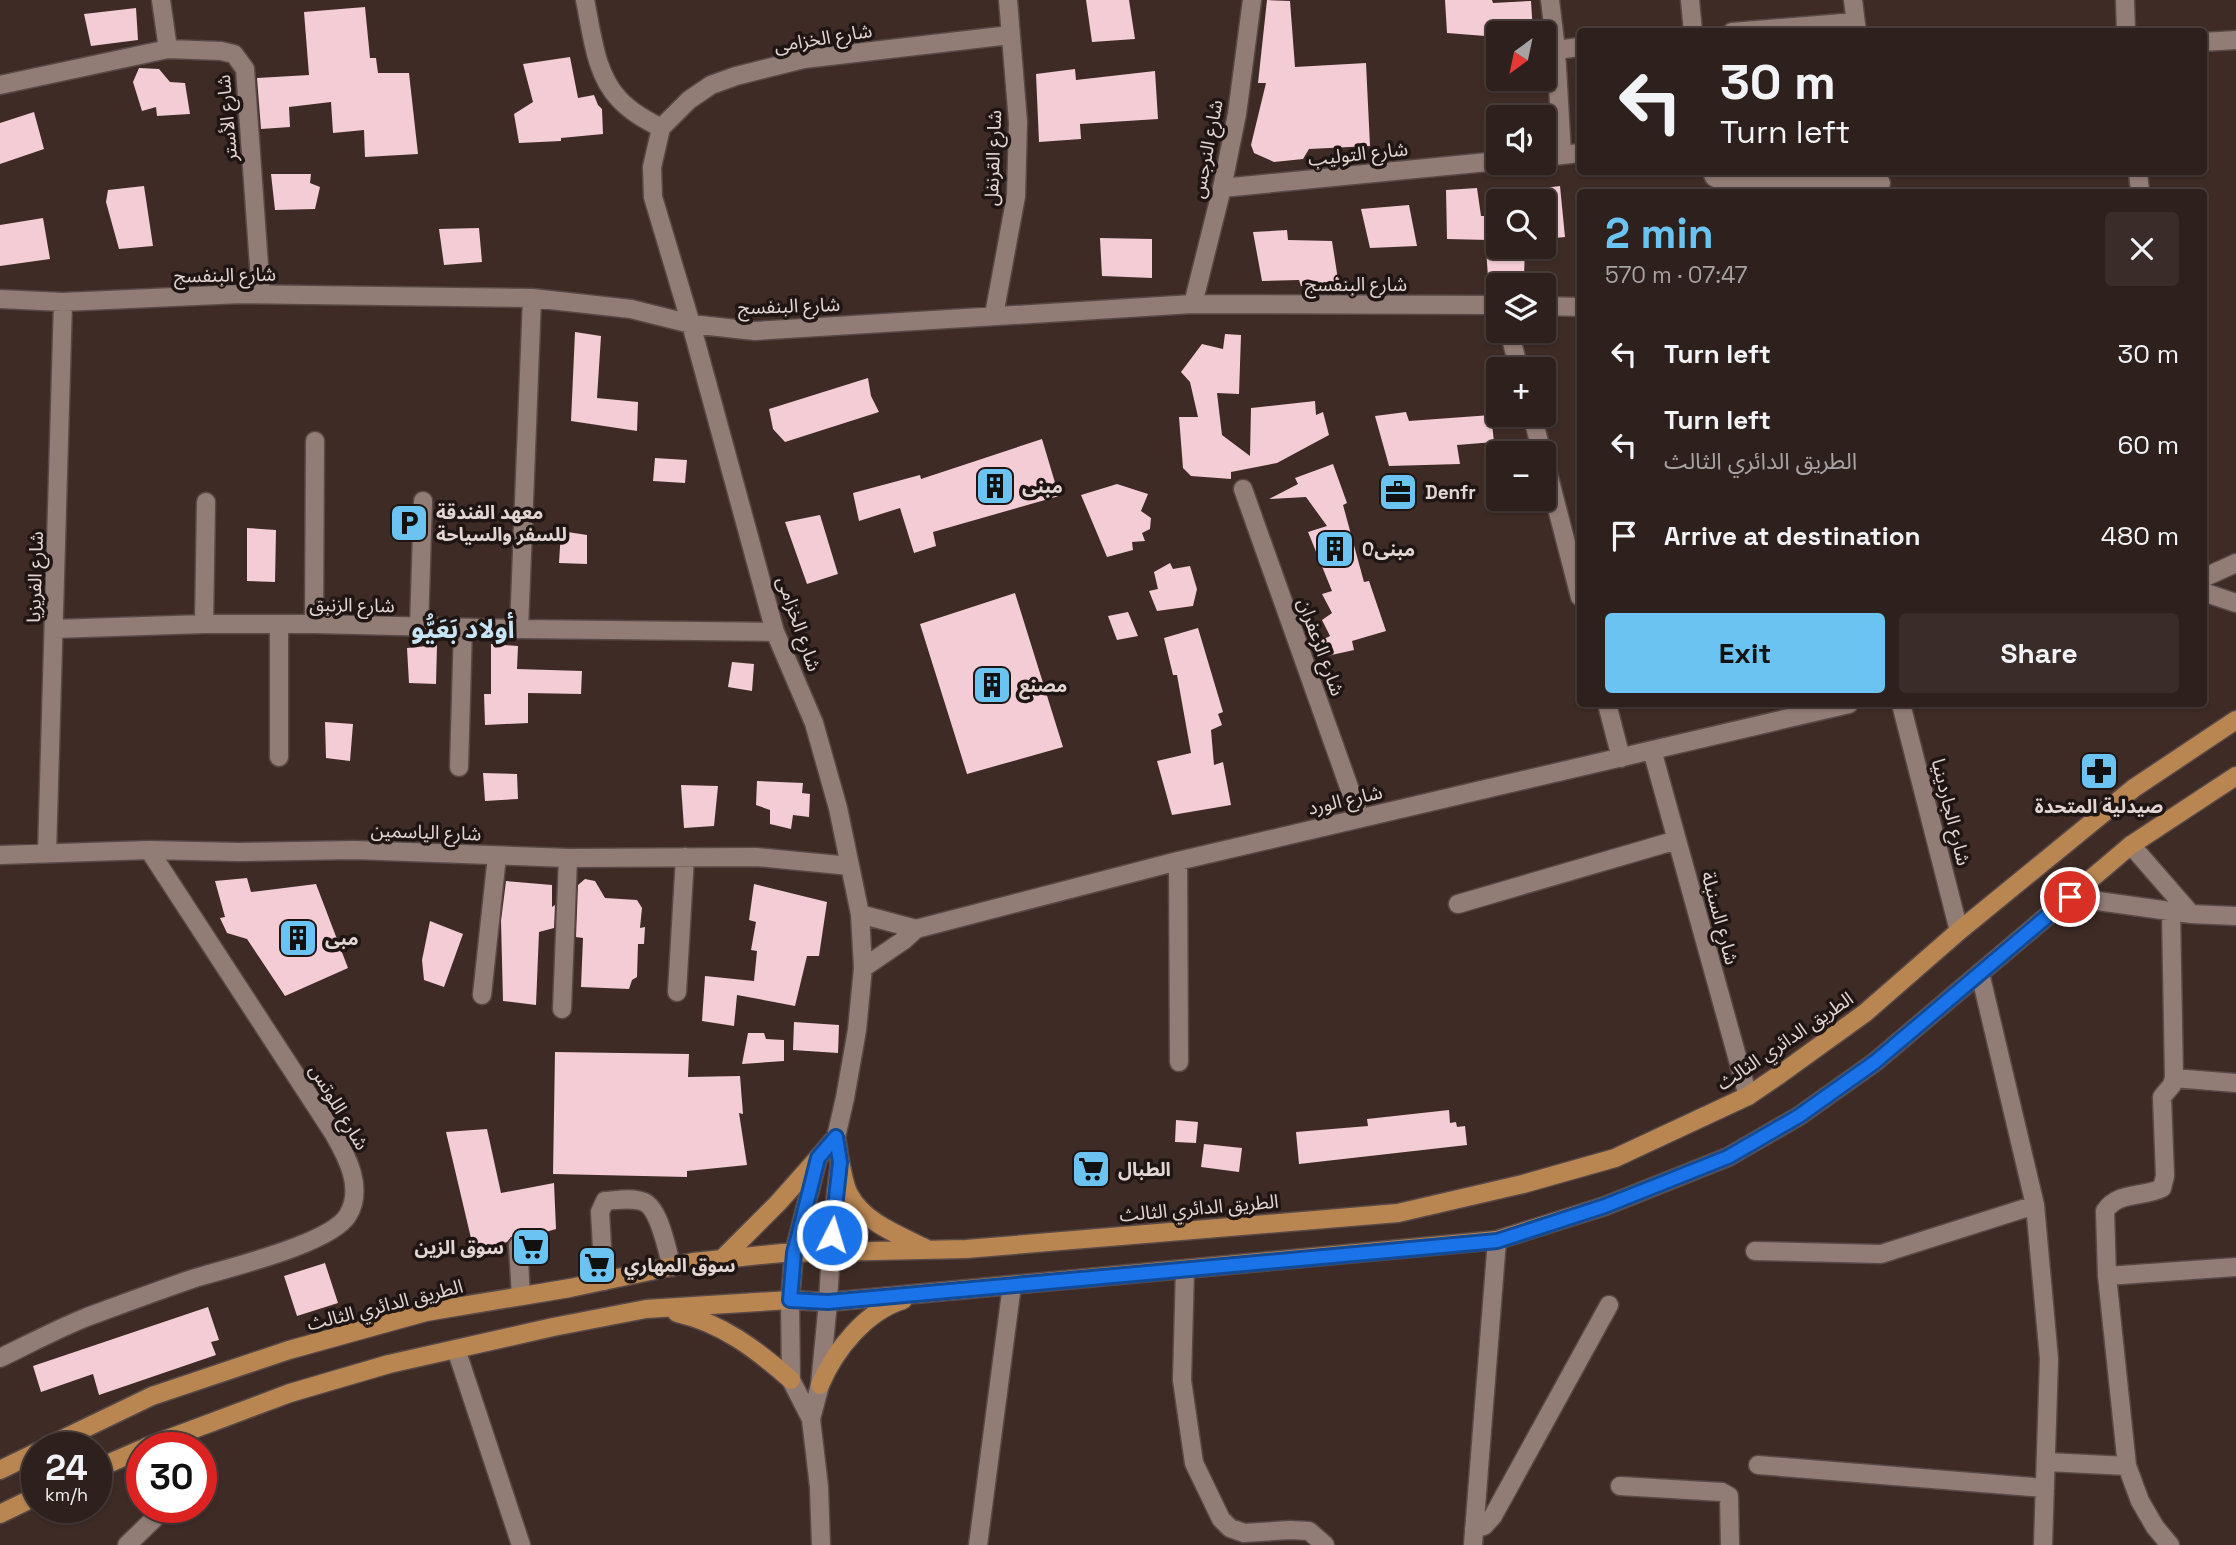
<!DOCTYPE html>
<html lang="en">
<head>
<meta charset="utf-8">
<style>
  :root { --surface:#2e201c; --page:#3a2d29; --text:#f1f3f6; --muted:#a7a3a3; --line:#493e3b; --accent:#6ac3f1 }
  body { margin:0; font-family:"Space Grotesk","Noto Sans Arabic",sans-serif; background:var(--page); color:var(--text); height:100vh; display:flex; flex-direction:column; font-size:26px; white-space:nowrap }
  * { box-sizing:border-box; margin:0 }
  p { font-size:23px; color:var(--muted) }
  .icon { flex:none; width:38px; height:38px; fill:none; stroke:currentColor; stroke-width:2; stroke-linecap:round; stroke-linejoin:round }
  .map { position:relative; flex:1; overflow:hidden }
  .drawer { position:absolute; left:1577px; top:189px; width:630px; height:518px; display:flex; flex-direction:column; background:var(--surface); border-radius:7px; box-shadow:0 2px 5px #0004,0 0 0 2px var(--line) }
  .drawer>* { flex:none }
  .hud { position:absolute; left:1577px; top:28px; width:630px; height:147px; border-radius:7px; box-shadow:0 2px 5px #0004,0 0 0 2px var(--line); background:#2e201c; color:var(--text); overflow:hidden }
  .needle { width:46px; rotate:213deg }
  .buttons { position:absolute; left:1486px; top:21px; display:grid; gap:14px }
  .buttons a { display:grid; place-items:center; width:70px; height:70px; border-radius:7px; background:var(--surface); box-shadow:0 2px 5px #0004,0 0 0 2px var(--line); font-size:35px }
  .speed { position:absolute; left:21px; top:1432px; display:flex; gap:14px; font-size:35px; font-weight:700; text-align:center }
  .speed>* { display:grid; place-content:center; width:91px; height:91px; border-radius:50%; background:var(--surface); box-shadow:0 2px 5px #0004,0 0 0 2px var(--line); line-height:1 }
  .speed small { font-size:18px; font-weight:400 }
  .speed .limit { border:10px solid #d22; background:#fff; color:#111 }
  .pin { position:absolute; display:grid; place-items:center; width:60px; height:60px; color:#fff; margin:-30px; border:4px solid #fff; border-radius:50%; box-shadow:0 2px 7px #0007 }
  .me { position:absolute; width:77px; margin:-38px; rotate:5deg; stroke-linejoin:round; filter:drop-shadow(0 0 5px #0008) }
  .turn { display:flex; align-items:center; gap:24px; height:147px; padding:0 28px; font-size:32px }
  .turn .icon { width:91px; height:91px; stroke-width:2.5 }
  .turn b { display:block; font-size:49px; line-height:60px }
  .round { display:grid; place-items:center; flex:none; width:74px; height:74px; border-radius:7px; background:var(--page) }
  .headline { display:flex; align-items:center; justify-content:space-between; height:119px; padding:0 28px }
  h1 { font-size:42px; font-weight:700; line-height:52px; color:var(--accent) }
  .button { display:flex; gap:14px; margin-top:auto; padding:14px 28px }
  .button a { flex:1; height:80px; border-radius:7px; background:var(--accent); color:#111; font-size:28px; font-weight:700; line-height:80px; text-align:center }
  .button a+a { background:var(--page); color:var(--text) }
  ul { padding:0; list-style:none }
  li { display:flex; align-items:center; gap:21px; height:91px; padding:0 28px }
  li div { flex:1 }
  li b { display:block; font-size:26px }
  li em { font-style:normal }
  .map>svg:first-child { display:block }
  .building { fill:#f3ccd5 }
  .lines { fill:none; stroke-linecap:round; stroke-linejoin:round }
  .minor-casing { stroke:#594946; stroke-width:21 }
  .major-casing { stroke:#594946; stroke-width:21 }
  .minor { stroke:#927c76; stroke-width:18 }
  .major { stroke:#b98651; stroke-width:18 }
  .route-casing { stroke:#114b97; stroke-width:18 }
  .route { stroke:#1a73e8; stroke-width:12 }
  .labels { text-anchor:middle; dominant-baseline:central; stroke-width:7; stroke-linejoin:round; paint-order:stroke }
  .street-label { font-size:19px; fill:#e2d5d2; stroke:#1f1614 }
  .poi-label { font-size:19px; font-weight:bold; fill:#e2d5d2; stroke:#1f1614; text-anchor:start }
  .district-label { font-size:26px; font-weight:bold; fill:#c6e4f6; stroke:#1f1614 }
</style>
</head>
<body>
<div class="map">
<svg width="2236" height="1545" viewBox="0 0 2236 1545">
  <rect width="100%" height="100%" fill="#3e2b26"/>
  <path class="building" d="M1086 0H1129L1135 39 1092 42Z
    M1267 0 1290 1 1295 67 1366 63 1370 146 1309 149 1303 159 1274 162 1254 153 1251 145 1266 83H1258Z
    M1445 0H1492L1493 3 1531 1 1533 33H1498V37L1447 33Z
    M365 7 370 58H376L378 73H409L418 154 365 157 364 130 333 133 331 102 289 107 290 127 261 129 257 78 309 75 304 12Z
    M136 8 138 40 91 46 84 14Z
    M570 57 578 98 594 95 598 105 602 109 603 134 561 138V141L519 143 514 114 533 102 523 64Z
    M139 68 159 69 170 82 185 83 190 114 157 116 156 107 142 111 133 82Z
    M1075 69 1076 80 1155 71 1158 119 1080 124 1081 139 1039 142 1036 74Z
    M34 112 44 149 0 164V123Z
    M271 174H311L310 183 320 187 315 209 275 210Z
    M144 186 153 246 119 249 106 202 108 190Z
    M1560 186 1565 237 1544 239V188Z
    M1477 188 1481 216H1487L1489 240 1447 239 1446 190Z
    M1409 205 1417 246 1370 248 1361 209Z
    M43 218 50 259 0 266V225Z
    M479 228 482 262 444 265 439 229Z
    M1287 230 1288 240 1332 241 1339 286H1301L1299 280 1262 281 1253 232Z
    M1100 238 1152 239V278L1102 276Z
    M1486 248 1525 249 1524 276 1488 277Z
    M575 332 601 336 597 398 638 402 637 431 571 421Z
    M1225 334 1241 335 1239 394 1217 393 1222 435 1250 456 1251 408 1315 401 1316 415 1323 412 1329 435 1277 463 1231 472V479L1191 476 1183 468 1179 417H1198L1190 382 1181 372 1202 344 1223 349Z
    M868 378 871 396 879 412 785 442 773 429 769 409Z
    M1406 412 1409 421 1491 415 1494 442 1457 445 1460 464 1389 466 1375 416Z
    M1042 439 1059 496 933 532 936 546 914 553 900 508 859 521 853 493 920 475 921 479Z
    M655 458 687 460 685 483 653 481Z
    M1333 464 1347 503 1343 505 1364 582 1369 581 1386 631 1352 641 1354 650 1327 656 1322 640 1330 636 1322 620 1332 613 1322 594 1332 591 1308 532 1327 526 1306 497 1269 499 1298 484 1295 478Z
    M1117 484 1148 494 1141 511 1151 518 1150 529 1142 533 1145 541 1132 542 1133 550 1107 557 1081 495Z
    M820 515 838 574 807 584 785 522Z
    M247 528 276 530 275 582 247 581Z
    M561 531 587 535V564L559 563Z
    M1170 563 1173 569 1190 566 1197 589 1193 606 1157 611 1149 591 1158 589 1154 572Z
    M1015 593 1063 747 967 774 920 624Z
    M1128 612 1138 636 1117 640 1108 616Z
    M1198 628 1223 712 1218 714 1222 725 1211 730 1214 765 1223 762 1231 805 1172 815 1157 761 1191 753 1177 675H1173L1164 638Z
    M491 644 518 646 517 669 582 671 581 694 528 693V723L485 725 484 694H491Z
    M437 645 436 684 409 683 407 648Z
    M732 662 754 664 752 691 728 687Z
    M325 722 353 724 350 761 326 758Z
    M483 773 517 774 518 799 485 801Z
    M757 781 803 783 802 793 810 794 809 817 793 815 791 829 770 824V810L756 805Z
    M681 785 718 786 714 826 684 828Z
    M247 878 251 892 316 884 348 968 285 996 247 939 227 933 220 918 225 917 215 881Z
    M585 879 595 881 605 898 637 900 642 908 640 928 645 927 644 944H638L637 977 632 980 629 989 581 987 583 938 576 937 578 885Z
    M506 881 552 885V907L555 905 554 928 539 932 536 1005 503 1001 501 921Z
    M754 884 827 902 819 956H807L795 1006 737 995 734 1026 702 1021 705 976 754 981 757 951 751 950 756 922 749 920Z
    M430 921 463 934 444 987 424 980 422 960Z
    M794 1022 839 1025 838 1053 793 1050Z
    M748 1033H764L766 1039 784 1040V1061L742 1064Z
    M555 1052 689 1054 688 1077 740 1076 743 1114 739 1113 747 1165 687 1171V1177L553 1174Z
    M1449 1110 1450 1123 1456 1122 1457 1127 1465 1126 1467 1145 1299 1164 1296 1132 1368 1126 1367 1119Z
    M1176 1120 1198 1122 1196 1143 1175 1142Z
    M487 1129 501 1193 554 1183 556 1229 525 1238 517 1235 511 1237 507 1242 474 1251 446 1132Z
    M1204 1144 1242 1148 1239 1172 1201 1167Z
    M325 1263 338 1303 297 1316 284 1276Z
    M208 1307 219 1340 211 1342 216 1355 99 1395 93 1374 41 1392 33 1366Z"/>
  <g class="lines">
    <defs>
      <path id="minor" d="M161 0 168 49
        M585 0C592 33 595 74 619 99 631 112 646 120 661 128
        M1550 0 1556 50 1562 155
        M1690 0 1693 32
        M1853 0 1857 32
        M2125 0 2126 32
        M1732 32 1855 22
        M2203 42 2236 40
        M1556 50 1580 47
        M0 85 168 49 221 51 234 54 245 69 261 294
        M1544 157 1580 153
        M1712 172 1714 177 1731 186 1881 183
        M2138 172 2140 192
        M1222 188 1498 161
        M0 299 63 302 241 294 532 298 631 309 691 324 755 331 1193 304 1498 305
        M1193 304 1222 188 1237 114 1252 0
        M1544 306 1580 307
        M994 315 1016 196 1018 122 1008 0
        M1509 331 1519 369
        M1532 415 1542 453
        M1544 458 1580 597
        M1243 489 1360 818
        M2203 578 2236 563
        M2203 592 2236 603
        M204 624 206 502
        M314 624 315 441
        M279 626V757
        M419 627 423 501
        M54 629 204 624H314L519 629 775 632
        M519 629 532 298
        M1607 704 1621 758
        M1901 704 1959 931
        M1652 750 1748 1096
        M459 767 463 628
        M2131 845 2191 914
        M47 853 63 302
        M0 855 149 850 238 852 354 850 568 858 756 857 850 866
        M1178 861 1179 1062
        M2069 897 2191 914 2236 916
        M1458 904 1677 840
        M860 914 916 929
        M863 968 904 940 916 929 1178 861 1849 704
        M1980 973 2035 1205 2049 1359 2043 1545
        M677 992 685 857
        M482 995 497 856
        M562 1009 568 858
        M2174 1078 2236 1083
        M518 1246 521 1296
        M1755 1251 1881 1254 2035 1205
        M1185 1269 1182 1380 1194 1463 1221 1519 1230 1528 1244 1533 1290 1530 1309 1531 1325 1545
        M2107 1276 2236 1267
        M604 1281 600 1212 605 1201C617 1200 632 1197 644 1202 660 1209 667 1251 672 1267
        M456 1349 521 1545
        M0 1358C29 1344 57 1329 87 1317 122 1304 157 1291 192 1279 227 1268 331 1244 348 1215 364 1188 347 1157 334 1134L149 850
        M811 1419 820 1385 828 1302 833 1218 840 1162 836 1137 845 1098 857 1030 863 968 860 914 838 808 814 723 775 632 691 324 653 197 652 167 661 128 689 100 711 85 736 76 804 59 1010 35
        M2047 1462 2127 1466
        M1758 1465 2045 1488
        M1620 1486 1722 1492 1729 1496 1730 1545
        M1474 1529 1484 1526 1493 1516 1609 1305
        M127 1545 160 1513 162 1507
        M821 1545 819 1487 811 1419 791 1380 790 1300 794 1253 818 1158 836 1137
        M978 1545 1012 1285
        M1473 1545 1497 1240
        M2170 1545 2155 1527 2140 1501 2127 1466 2107 1276 2105 1211C2118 1191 2142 1198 2162 1188L2165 1176 2162 1097 2172 1085 2174 1078 2171 911"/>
      <path id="major" d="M840 1162C843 1173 844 1185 849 1194 863 1222 899 1235 925 1248
        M722 1259 778 1203 818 1158
        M677 1313C722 1323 757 1350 791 1380
        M820 1385C835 1350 866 1311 903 1300
        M46 1447 152 1396 289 1350 426 1312 570 1288 693 1262 782 1253 966 1249 1398 1213 1523 1184 1615 1158 1748 1096 1779 1075 1865 1013 1959 931 2134 788 2236 720
        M146 1447 290 1393 389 1364 553 1327 646 1309 790 1300 828 1302 1497 1240 1605 1206 1728 1157 1799 1116 1875 1062 2131 845 2236 776
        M96 1469 142 1449
        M0 1470 37 1452
        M0 1514 37 1496"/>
    </defs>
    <use href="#minor" class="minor-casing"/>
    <use href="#major" class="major-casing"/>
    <use href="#minor" class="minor"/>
    <use href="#major" class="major"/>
  </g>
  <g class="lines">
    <defs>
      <path id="route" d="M832 1235 840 1162 836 1137 818 1158 813 1178 794 1253 790 1300 828 1302 1497 1241 1605 1206 1728 1157 1799 1116 1875 1062 2070 897"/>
    </defs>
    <use href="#route" class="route-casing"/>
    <use href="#route" class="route"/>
  </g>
  <defs>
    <symbol id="building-square" viewBox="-11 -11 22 22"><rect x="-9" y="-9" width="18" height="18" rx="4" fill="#6ac3f1" stroke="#1f1614"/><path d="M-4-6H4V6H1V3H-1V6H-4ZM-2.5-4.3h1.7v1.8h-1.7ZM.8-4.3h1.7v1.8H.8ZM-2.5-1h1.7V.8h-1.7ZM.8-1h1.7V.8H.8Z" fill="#111"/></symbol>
    <symbol id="office-square" viewBox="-11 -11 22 22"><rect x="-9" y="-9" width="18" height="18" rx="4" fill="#6ac3f1" stroke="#1f1614"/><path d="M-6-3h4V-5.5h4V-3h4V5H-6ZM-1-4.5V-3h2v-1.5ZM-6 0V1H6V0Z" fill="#111"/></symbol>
    <symbol id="parking-square" viewBox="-11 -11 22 22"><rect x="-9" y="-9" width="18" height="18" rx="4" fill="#6ac3f1" stroke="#1f1614"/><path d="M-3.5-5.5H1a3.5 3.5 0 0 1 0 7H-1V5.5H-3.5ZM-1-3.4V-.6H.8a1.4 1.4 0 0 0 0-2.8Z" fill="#111"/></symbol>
    <symbol id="pharmacy-square" viewBox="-11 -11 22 22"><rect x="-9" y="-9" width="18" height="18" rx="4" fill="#6ac3f1" stroke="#1f1614"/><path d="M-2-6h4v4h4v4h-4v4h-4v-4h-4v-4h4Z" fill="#111"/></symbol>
    <symbol id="supermarket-square" viewBox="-11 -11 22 22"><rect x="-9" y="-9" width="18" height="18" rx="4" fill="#6ac3f1" stroke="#1f1614"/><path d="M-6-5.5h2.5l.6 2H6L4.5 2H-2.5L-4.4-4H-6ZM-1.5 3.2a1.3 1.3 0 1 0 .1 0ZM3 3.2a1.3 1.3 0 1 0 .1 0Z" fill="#111"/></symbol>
  </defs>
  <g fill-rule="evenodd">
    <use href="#building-square" x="973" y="464" width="44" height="44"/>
    <use href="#office-square" x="1376" y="470" width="44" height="44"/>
    <use href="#parking-square" x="387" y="501" width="44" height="44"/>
    <use href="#building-square" x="1313" y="527" width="44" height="44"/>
    <use href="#building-square" x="970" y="663" width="44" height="44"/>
    <use href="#pharmacy-square" x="2077" y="749" width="44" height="44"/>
    <use href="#building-square" x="276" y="916" width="44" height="44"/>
    <use href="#supermarket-square" x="1069" y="1147" width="44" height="44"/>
    <use href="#supermarket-square" x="509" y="1225" width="44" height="44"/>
    <use href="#supermarket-square" x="575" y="1243" width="44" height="44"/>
  </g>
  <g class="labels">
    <g class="street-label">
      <text transform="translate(823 38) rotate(-9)">شارع الخزامى</text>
      <text transform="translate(227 118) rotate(-95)">شارع الأستر</text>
      <text transform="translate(1207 149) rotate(-79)">شارع النرجس</text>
      <text transform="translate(1358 154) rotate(-6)">شارع التوليب</text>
      <text transform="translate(993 158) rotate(-88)">شارع القرنفل</text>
      <text transform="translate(225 275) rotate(-1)">شارع البنفسج</text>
      <text x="1356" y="284">شارع البنفسج</text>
      <text transform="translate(789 306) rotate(-2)">شارع البنفسج</text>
      <text transform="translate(35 577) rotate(-88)">شارع الفريزيا</text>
      <text transform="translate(352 605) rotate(1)">شارع الزنبق</text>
      <text transform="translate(799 624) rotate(71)">شارع الخزامى</text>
      <text transform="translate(1321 647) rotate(70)">شارع الزعفران</text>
      <text transform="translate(1345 800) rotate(-13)">شارع الورد</text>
      <text transform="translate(1951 812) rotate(76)">شارع الجاردينيا</text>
      <text transform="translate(426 832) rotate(2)">شارع الياسمين</text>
      <text transform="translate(1720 918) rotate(75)">شارع السنبلة</text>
      <text transform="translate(1785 1041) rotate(-34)">الطريق الدائري الثالث</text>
      <text transform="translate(339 1107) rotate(59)">شارع اللوتس</text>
      <text transform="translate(1199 1208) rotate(-5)">الطريق الدائري الثالث</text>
      <text transform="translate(385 1305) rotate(-14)">الطريق الدائري الثالث</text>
    </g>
    <g class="poi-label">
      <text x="1022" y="486">مبنى</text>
      <text x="1425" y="492">Denfr</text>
      <text x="436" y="512">معهد الفندقة<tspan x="436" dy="22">للسفر والسياحة</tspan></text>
      <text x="1362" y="549">مبنى0</text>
      <text x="1019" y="685">مصنع</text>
      <text x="2099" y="806" text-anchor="middle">صيدلية المتحدة</text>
      <text x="325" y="938">مبى</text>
      <text x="1118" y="1169">الطبال</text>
      <text x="504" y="1247" text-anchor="end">سوق الزين</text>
      <text x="624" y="1265">سوق المهاري</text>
    </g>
    <g class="district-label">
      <text x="463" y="629">أولاد بَعَيُّو</text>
    </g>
  </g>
</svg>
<div class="buttons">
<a><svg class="needle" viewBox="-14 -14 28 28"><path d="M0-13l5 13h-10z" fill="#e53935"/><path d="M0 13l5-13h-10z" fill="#a7a3a3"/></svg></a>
<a><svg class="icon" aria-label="sound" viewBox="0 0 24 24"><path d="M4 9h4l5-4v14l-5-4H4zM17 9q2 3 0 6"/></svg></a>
<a><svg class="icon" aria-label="search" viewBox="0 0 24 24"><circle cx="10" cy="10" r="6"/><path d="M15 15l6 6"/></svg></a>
<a><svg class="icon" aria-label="layers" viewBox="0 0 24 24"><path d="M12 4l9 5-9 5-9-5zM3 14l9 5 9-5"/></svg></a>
<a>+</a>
<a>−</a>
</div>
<div class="speed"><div>24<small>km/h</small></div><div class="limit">30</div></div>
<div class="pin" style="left:2070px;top:897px;background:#d93025"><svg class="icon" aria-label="arrive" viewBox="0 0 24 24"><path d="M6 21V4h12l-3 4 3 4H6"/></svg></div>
<svg class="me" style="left:832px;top:1235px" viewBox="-20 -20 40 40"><circle r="17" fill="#1a73e8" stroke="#fff" stroke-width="3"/><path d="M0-11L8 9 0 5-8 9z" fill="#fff"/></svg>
<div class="hud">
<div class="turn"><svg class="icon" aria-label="left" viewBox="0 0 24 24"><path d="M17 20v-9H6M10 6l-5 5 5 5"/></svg><div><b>30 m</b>Turn left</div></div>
</div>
<section class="drawer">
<div class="headline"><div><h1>2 min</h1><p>570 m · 07:47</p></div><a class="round"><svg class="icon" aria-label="close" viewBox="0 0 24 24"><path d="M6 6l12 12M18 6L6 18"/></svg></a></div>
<ul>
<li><svg class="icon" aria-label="left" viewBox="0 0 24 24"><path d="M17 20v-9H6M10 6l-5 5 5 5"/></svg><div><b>Turn left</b></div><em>30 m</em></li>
<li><svg class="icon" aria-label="left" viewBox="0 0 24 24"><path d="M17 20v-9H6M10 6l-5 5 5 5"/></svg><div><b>Turn left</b><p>الطريق الدائري الثالث</p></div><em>60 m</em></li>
<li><svg class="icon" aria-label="arrive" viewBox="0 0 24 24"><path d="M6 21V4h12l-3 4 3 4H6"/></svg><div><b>Arrive at destination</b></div><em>480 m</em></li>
</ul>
<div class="button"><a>Exit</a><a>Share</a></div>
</section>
</div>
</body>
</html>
